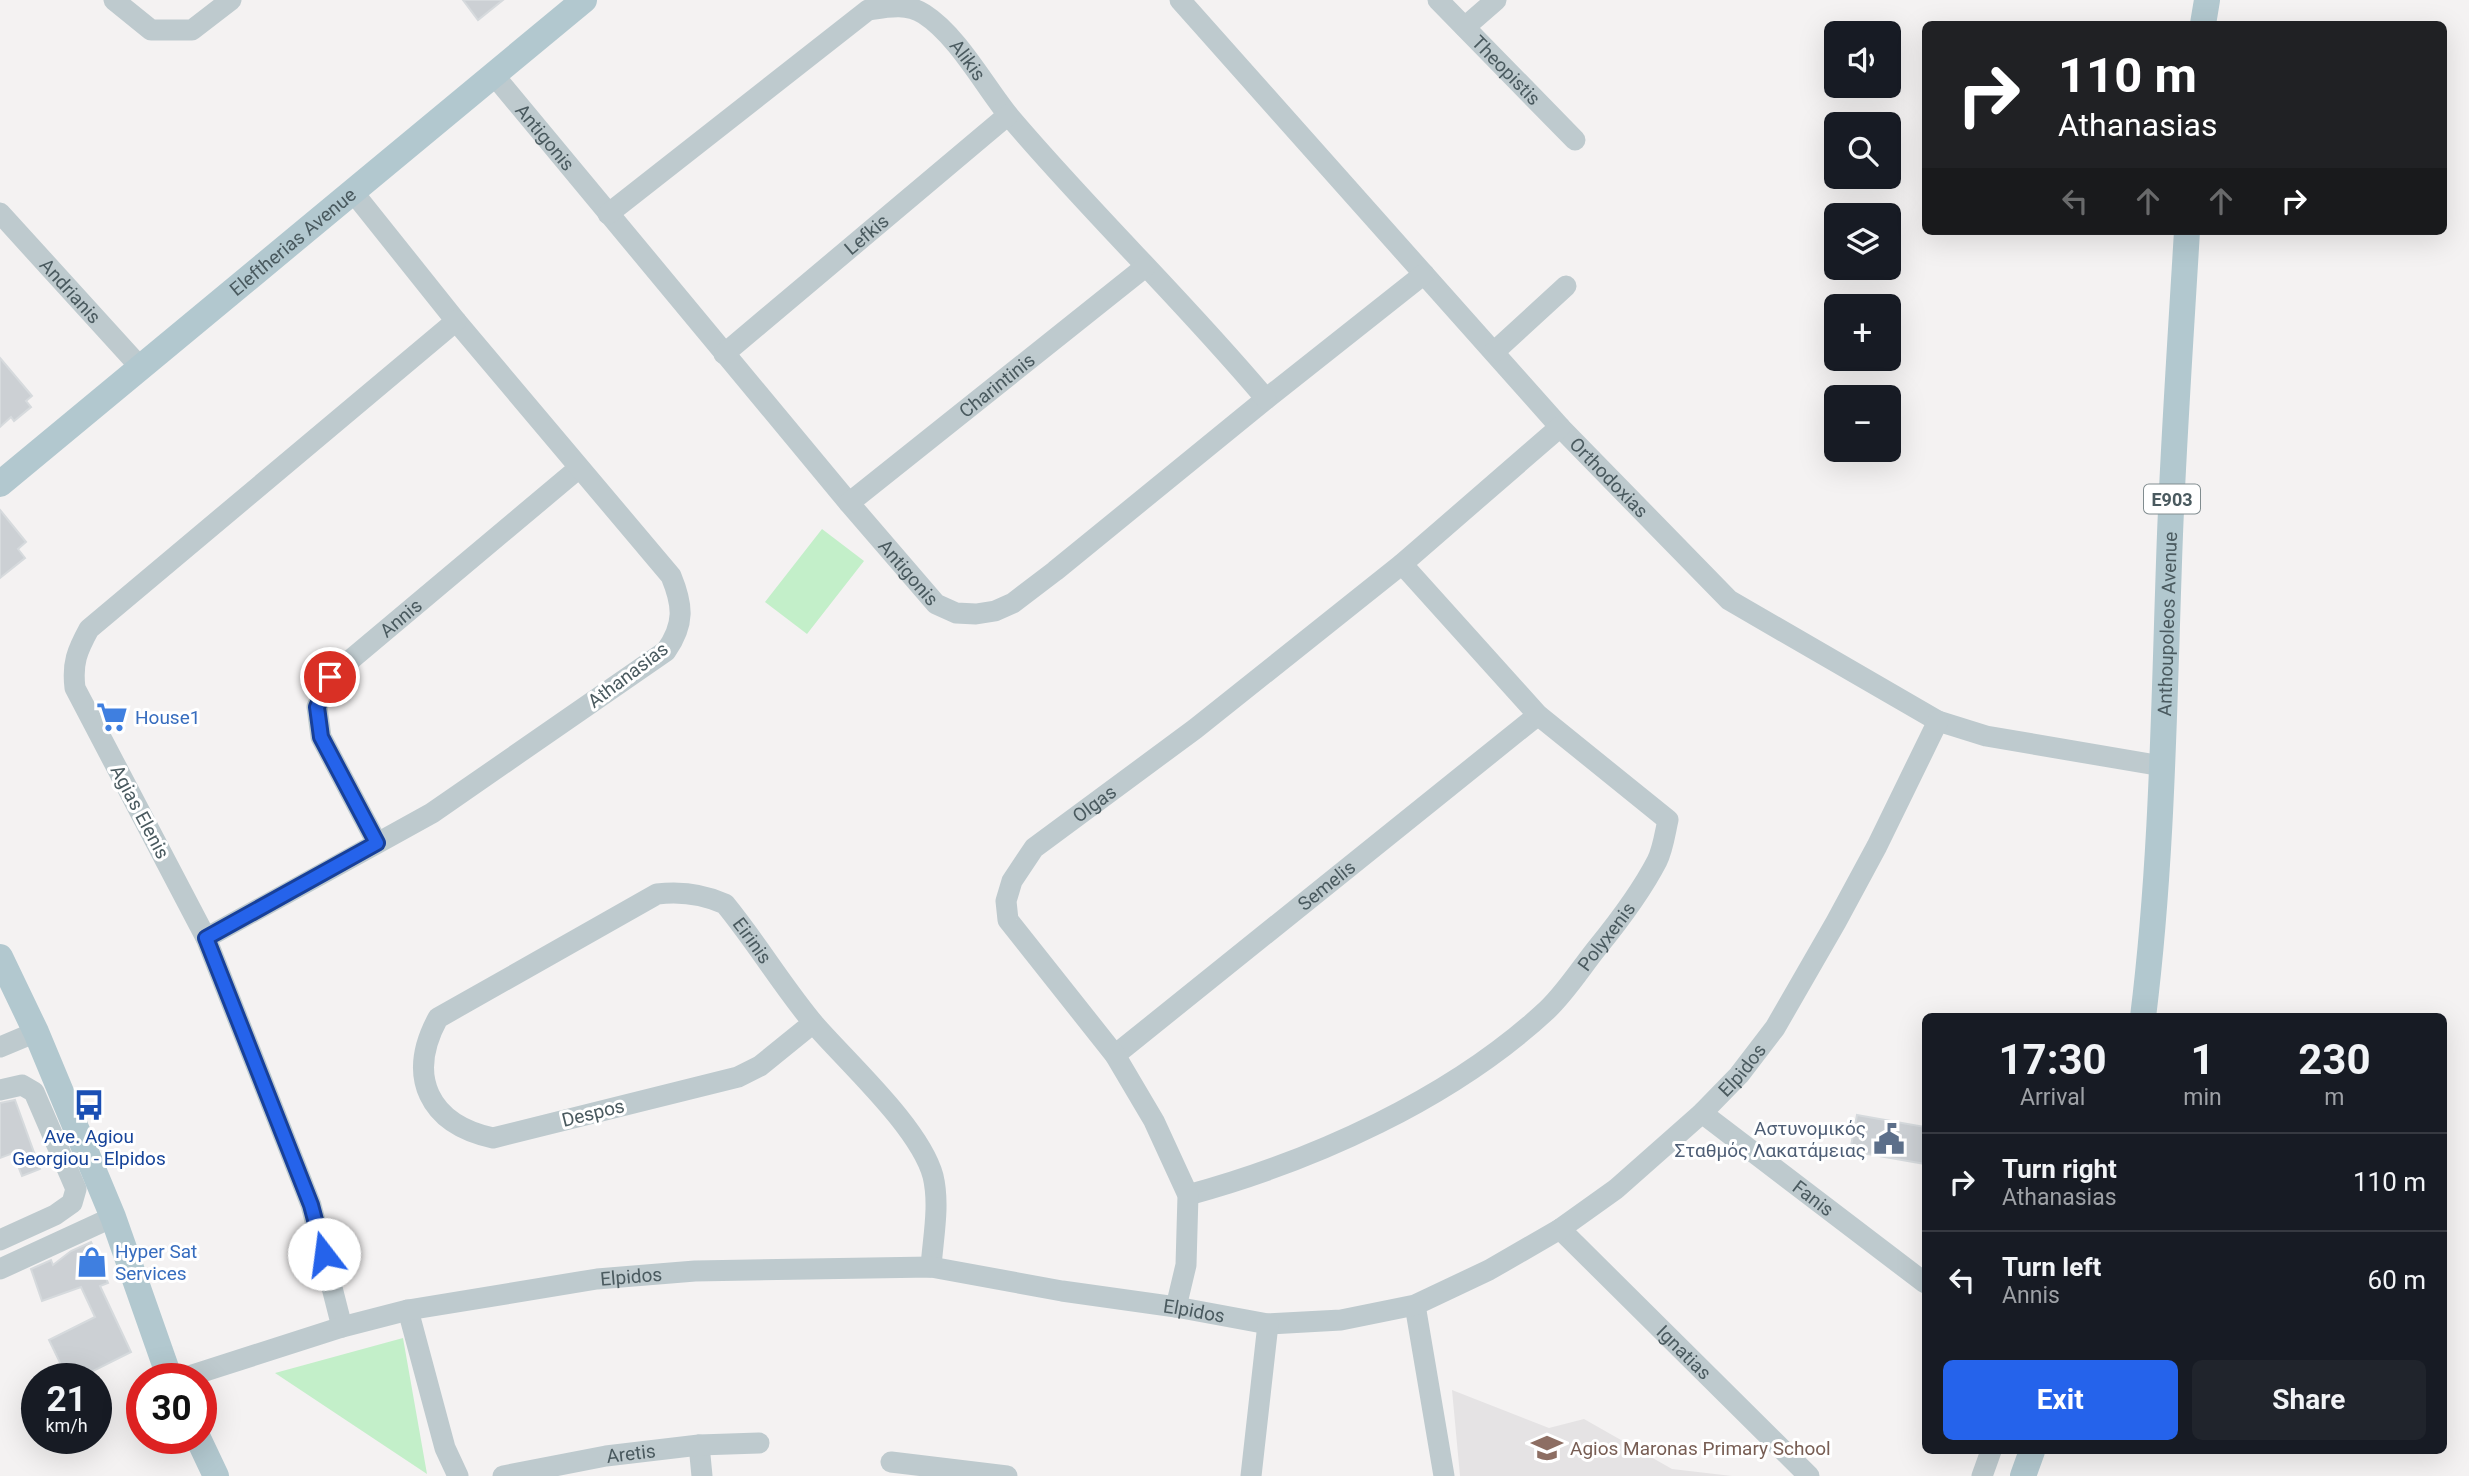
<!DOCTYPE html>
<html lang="en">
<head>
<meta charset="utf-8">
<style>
  :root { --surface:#171b24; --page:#20242c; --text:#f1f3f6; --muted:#9ea1a6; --line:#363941; --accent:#2563eb }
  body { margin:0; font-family:Roboto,sans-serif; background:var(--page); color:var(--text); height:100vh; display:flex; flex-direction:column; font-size:26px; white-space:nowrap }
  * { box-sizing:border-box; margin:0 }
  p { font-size:23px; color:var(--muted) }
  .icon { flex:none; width:38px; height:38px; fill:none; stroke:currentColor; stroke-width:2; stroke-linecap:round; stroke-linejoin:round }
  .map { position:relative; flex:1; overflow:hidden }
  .drawer { position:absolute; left:1922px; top:1013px; width:525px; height:441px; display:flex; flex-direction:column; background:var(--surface); border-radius:10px; box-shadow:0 7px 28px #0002 }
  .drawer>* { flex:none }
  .banner { position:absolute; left:1922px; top:21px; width:525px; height:214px; border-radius:10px; box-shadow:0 7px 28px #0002; background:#202124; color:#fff; overflow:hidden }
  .controls { position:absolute; left:1824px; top:21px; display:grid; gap:14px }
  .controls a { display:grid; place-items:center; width:77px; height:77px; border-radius:10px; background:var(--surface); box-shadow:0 7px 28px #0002; font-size:35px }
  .speed { position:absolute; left:21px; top:1363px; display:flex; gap:14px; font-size:35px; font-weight:700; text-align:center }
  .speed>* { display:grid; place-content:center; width:91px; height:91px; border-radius:50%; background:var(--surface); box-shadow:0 7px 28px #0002; line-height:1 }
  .speed small { font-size:18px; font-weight:400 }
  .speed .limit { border:10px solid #d22; background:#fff; color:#111 }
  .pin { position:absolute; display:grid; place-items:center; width:60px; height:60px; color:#fff; margin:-30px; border:4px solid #fff; border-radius:50%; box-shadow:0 2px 7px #0007 }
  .me { position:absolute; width:77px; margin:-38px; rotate:345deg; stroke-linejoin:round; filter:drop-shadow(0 0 5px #0008) }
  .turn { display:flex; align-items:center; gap:24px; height:147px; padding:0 21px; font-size:32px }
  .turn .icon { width:91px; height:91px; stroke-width:2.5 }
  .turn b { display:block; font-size:49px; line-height:60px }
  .lanes { display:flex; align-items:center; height:66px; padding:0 21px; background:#0003; justify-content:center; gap:35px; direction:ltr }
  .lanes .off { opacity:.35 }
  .eta { display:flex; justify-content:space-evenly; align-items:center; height:119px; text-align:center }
  .eta b { font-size:42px; font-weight:700; line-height:49px }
  .cta { display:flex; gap:14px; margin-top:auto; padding:14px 21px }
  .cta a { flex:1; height:80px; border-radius:10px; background:var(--accent); color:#fff; font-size:28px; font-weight:700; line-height:80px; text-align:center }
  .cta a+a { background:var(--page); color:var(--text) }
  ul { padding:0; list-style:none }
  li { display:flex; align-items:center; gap:21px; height:98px; padding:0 21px; border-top:2px solid var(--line) }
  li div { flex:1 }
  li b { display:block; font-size:26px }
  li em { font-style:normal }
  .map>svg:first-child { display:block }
  .education { fill:#e5e3e4 }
  .green { fill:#c3efc9 }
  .building { fill:#ccd0d4; stroke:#d6dadd; stroke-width:2 }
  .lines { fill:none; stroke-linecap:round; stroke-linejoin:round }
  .minor { stroke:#becace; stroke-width:21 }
  .major { stroke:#b2c8cf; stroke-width:26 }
  .route-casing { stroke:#184099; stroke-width:18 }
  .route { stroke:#2563eb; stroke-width:12 }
  .labels { text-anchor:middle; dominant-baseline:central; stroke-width:6; stroke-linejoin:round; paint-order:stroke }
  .shield { fill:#fff; stroke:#808c8f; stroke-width:2 }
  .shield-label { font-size:18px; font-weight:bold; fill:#4a5a5f }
  .street-label { font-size:19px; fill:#4a5a5f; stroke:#fff }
  .shop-label { font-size:19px; fill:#366cbe; stroke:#fff; text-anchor:start }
  .service-label { font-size:19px; fill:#4e5e75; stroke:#fff; text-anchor:end }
  .transit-label { font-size:19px; fill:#164399; stroke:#fff }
  .education-label { font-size:19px; fill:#785e54; stroke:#fff; text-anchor:start }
</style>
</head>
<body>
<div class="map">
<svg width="2469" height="1476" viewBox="0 0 2469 1476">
  <rect width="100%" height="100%" fill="#f4f2f2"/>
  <path class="education" d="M1452 1390 1549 1428 1584 1419 1672 1469 1732 1476H1460Z"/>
  <path class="green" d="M822 529 864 561 807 634 765 602Z
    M403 1338 427 1474 275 1373Z"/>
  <path class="building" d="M463 0H503L478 20Z
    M0 358 32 396 26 401 31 407 14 421 11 417 0 427Z
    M0 510 26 542 18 549 25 558 0 578Z
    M15 1100 40 1169 22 1176 13 1153 0 1158V1103Z
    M1857 1115 1925 1127V1164L1850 1151Z
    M91 1242 108 1283 100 1286 131 1352 77 1379H68L49 1340 95 1317 81 1287 42 1301 31 1269 51 1260 53 1265 71 1251Z"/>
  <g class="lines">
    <g class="minor">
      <path d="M114 0 151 30H192L231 0"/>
      <path id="s1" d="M1180 0 1560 427 1729 600 1938 721 1986 736 2162 766"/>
      <path id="s2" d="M1438 0 1575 140"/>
      <path d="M1465 27 1496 0"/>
      <path id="s3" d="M493 74 849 503 936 604 956 613 976 614 995 611 1013 603 1055 571 1266 399 1424 274"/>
      <path id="s4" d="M0 213 141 368"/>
      <path id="s5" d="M608 214 868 10C888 7 907 3 924 14 957 35 984 85 1009 116 1091 213 1184 301 1266 399"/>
      <path d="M1494 352 1566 286"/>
      <path id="s6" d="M724 354 1008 115"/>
      <path id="s7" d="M849 503 1145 267"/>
      <path id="s8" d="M377 843 321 737 317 707 330 677 579 468"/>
      <path d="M206 938 432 813 666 651C685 624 683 605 671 576L456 321 353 192"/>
      <path id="s9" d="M813 1023 760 1066 738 1077 493 1138C429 1124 406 1077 438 1018L657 894C682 891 703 894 725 904 757 943 783 987 815 1025 849 1064 920 1128 933 1176 940 1205 933 1238 931 1267"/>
      <path d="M0 1047 36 1032"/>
      <path id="s10" d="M1115 1055 1538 715"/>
      <path d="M0 1090 22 1085 34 1092 76 1189 72 1203 55 1215 0 1240"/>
      <path id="s11" d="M1702 1113 1925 1283"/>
      <path id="s12" d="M1188 1195C1313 1161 1451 1099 1547 1010 1566 992 1581 968 1597 948 1619 921 1641 892 1657 861 1663 849 1665 833 1668 820L1538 715 1402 564"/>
      <path id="s13" d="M1560 1229 1809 1476"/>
      <path d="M0 1269 113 1217"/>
      <path d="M1415 1305 1444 1476"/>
      <path id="s14" d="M1176 1307 1186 1265 1188 1195 1154 1121 1115 1055 1008 920 1006 901 1012 881 1034 848 1195 729 1402 564 1560 427"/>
      <path d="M408 1310 445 1448 458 1476"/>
      <path d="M342 1327 311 1205 206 938 75 688C72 663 77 651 89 629L456 321"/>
      <path id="s15" d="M180 1379 342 1327 408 1310 597 1279 695 1271 931 1267 1062 1291 1176 1307 1268 1324 1341 1320 1415 1305 1489 1270 1560 1229 1616 1189 1702 1113 1739 1075 1775 1028 1836 922 1877 846 1938 721"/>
      <path d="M699 1445 702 1476"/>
      <path d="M891 1462 1007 1476"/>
      <path id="s16" d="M503 1476 606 1456 699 1445 759 1443"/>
      <path d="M1251 1476 1268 1324"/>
      <path d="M1982 1476 1991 1451"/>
    </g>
    <g class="major">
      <path d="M2203 24 2207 0"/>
      <path id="s17" d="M0 484 584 0"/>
      <path d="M0 957 36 1032 113 1217 170 1379"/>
      <path id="s18" d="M2143 1017C2163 857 2164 695 2170 534 2174 433 2181 332 2187 231"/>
      <path d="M198 1438 216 1476"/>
      <path d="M2023 1476 2032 1451"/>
    </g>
  </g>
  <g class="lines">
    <defs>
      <path id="route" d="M324 1254 311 1205 206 938 377 843 321 737 317 707 330 677"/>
    </defs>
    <use href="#route" class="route-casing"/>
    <use href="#route" class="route"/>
  </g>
  <defs>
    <symbol id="supermarket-bare" viewBox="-9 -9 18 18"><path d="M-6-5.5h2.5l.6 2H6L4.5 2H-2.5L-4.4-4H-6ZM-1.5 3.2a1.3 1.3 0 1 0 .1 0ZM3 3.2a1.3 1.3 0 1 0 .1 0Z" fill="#3f7fe0" stroke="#fff" stroke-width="2.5" paint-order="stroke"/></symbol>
    <symbol id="bus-bare" viewBox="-9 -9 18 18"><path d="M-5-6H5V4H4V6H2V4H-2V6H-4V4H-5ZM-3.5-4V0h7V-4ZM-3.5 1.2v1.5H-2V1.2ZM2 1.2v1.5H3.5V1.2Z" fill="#1a4fb4" stroke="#fff" stroke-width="2.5" paint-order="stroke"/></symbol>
    <symbol id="civic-bare" viewBox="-9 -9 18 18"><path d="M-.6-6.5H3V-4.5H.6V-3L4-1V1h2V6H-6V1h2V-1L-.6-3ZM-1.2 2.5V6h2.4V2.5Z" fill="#5c6f8a" stroke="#fff" stroke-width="2.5" paint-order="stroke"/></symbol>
    <symbol id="shop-bare" viewBox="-9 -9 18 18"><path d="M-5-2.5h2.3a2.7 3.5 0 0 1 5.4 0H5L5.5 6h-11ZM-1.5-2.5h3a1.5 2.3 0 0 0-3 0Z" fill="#3f7fe0" stroke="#fff" stroke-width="2.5" paint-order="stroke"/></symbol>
    <symbol id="school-bare" viewBox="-9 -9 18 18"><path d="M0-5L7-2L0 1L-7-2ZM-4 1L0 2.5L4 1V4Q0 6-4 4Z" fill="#8d6e63" stroke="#fff" stroke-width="2.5" paint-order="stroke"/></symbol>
  </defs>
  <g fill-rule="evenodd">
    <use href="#supermarket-bare" x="90" y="695" width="44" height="44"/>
    <use href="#bus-bare" x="67" y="1083" width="44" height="44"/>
    <use href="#civic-bare" x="1867" y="1117" width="44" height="44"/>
    <use href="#shop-bare" x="70" y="1240" width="44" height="44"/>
    <use href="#school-bare" x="1525" y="1426" width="44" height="44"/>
  </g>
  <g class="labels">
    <rect class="shield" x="2144" y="484.5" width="56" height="29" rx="5"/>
    <g class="shield-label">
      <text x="2172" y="499">E903</text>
    </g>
    <g class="street-label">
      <text stroke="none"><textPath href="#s5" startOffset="452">Alikis</textPath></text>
      <text stroke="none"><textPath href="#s2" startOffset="98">Theopistis</textPath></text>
      <text stroke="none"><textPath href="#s3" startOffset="82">Antigonis</textPath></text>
      <text stroke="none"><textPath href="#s6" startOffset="186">Lefkis</textPath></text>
      <text stroke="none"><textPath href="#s17" startOffset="380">Eleftherias Avenue</textPath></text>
      <text stroke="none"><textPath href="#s4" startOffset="105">Andrianis</textPath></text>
      <text stroke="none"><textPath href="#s7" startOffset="189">Charintinis</textPath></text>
      <text stroke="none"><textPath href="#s1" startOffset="642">Orthodoxias</textPath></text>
      <text stroke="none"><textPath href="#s3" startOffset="649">Antigonis</textPath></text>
      <text stroke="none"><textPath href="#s8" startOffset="275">Annis</textPath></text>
      <text stroke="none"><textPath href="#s18" startOffset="394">Anthoupoleos Avenue</textPath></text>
      <text transform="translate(628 675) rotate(-37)">Athanasias</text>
      <text stroke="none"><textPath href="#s14" startOffset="598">Olgas</textPath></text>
      <text transform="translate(140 812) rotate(62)">Agias Elenis</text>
      <text stroke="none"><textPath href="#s10" startOffset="271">Semelis</textPath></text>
      <text stroke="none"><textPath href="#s12" startOffset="502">Polyxenis</textPath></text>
      <text stroke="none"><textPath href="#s9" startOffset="872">Eirinis</textPath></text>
      <text stroke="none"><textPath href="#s15" startOffset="1661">Elpidos</textPath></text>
      <text transform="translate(593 1113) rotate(-14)">Despos</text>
      <text stroke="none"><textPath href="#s11" startOffset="140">Fanis</textPath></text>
      <text stroke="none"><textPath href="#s15" startOffset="464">Elpidos</textPath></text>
      <text stroke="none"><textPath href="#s15" startOffset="1031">Elpidos</textPath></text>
      <text stroke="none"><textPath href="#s13" startOffset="175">Ignatias</textPath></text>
      <text stroke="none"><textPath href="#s16" startOffset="130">Aretis</textPath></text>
    </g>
    <g class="shop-label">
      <text x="135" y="717">House1</text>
      <text x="115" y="1251">Hyper Sat<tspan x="115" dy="22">Services</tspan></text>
    </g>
    <g class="service-label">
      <text x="1866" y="1128">Αστυνομικός<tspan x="1866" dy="22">Σταθμός Λακατάμειας</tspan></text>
    </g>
    <g class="transit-label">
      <text x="89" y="1136">Ave. Agiou<tspan x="89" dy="22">Georgiou - Elpidos</tspan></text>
    </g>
    <g class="education-label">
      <text x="1570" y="1448">Agios Maronas Primary School</text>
    </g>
  </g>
</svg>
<div class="controls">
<a><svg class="icon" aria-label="sound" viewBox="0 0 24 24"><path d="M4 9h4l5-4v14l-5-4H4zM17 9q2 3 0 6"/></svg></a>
<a><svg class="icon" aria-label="search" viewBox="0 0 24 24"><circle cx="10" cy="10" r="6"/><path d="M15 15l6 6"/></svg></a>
<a><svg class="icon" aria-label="layers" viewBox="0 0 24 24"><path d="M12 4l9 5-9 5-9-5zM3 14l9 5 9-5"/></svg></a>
<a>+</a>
<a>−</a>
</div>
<div class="speed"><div>21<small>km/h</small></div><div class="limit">30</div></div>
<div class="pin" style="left:330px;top:677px;background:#d93025"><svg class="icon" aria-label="arrive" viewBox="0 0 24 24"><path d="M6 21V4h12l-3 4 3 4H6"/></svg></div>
<svg class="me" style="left:324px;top:1254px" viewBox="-20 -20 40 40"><circle r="19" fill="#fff"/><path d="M0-13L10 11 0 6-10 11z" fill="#2563eb"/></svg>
<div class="banner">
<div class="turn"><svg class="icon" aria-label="right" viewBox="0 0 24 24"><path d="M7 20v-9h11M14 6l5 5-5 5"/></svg><div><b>110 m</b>Athanasias</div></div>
<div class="lanes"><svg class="icon off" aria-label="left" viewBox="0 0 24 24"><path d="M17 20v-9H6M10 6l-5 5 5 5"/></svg><svg class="icon off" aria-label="ahead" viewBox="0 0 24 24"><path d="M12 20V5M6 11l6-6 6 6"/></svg><svg class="icon off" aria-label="ahead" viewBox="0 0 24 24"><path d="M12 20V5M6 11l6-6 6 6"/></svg><svg class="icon" aria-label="right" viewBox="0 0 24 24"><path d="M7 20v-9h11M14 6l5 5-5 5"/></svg></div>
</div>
<section class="drawer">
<div class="eta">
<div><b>17:30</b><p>Arrival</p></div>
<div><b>1</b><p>min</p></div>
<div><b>230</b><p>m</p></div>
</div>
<ul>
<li><svg class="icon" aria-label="right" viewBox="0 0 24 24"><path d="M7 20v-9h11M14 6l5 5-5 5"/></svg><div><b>Turn right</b><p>Athanasias</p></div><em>110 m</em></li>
<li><svg class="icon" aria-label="left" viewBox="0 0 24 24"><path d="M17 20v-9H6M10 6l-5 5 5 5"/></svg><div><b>Turn left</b><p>Annis</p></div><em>60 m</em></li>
</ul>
<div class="cta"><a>Exit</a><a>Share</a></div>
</section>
</div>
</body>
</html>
